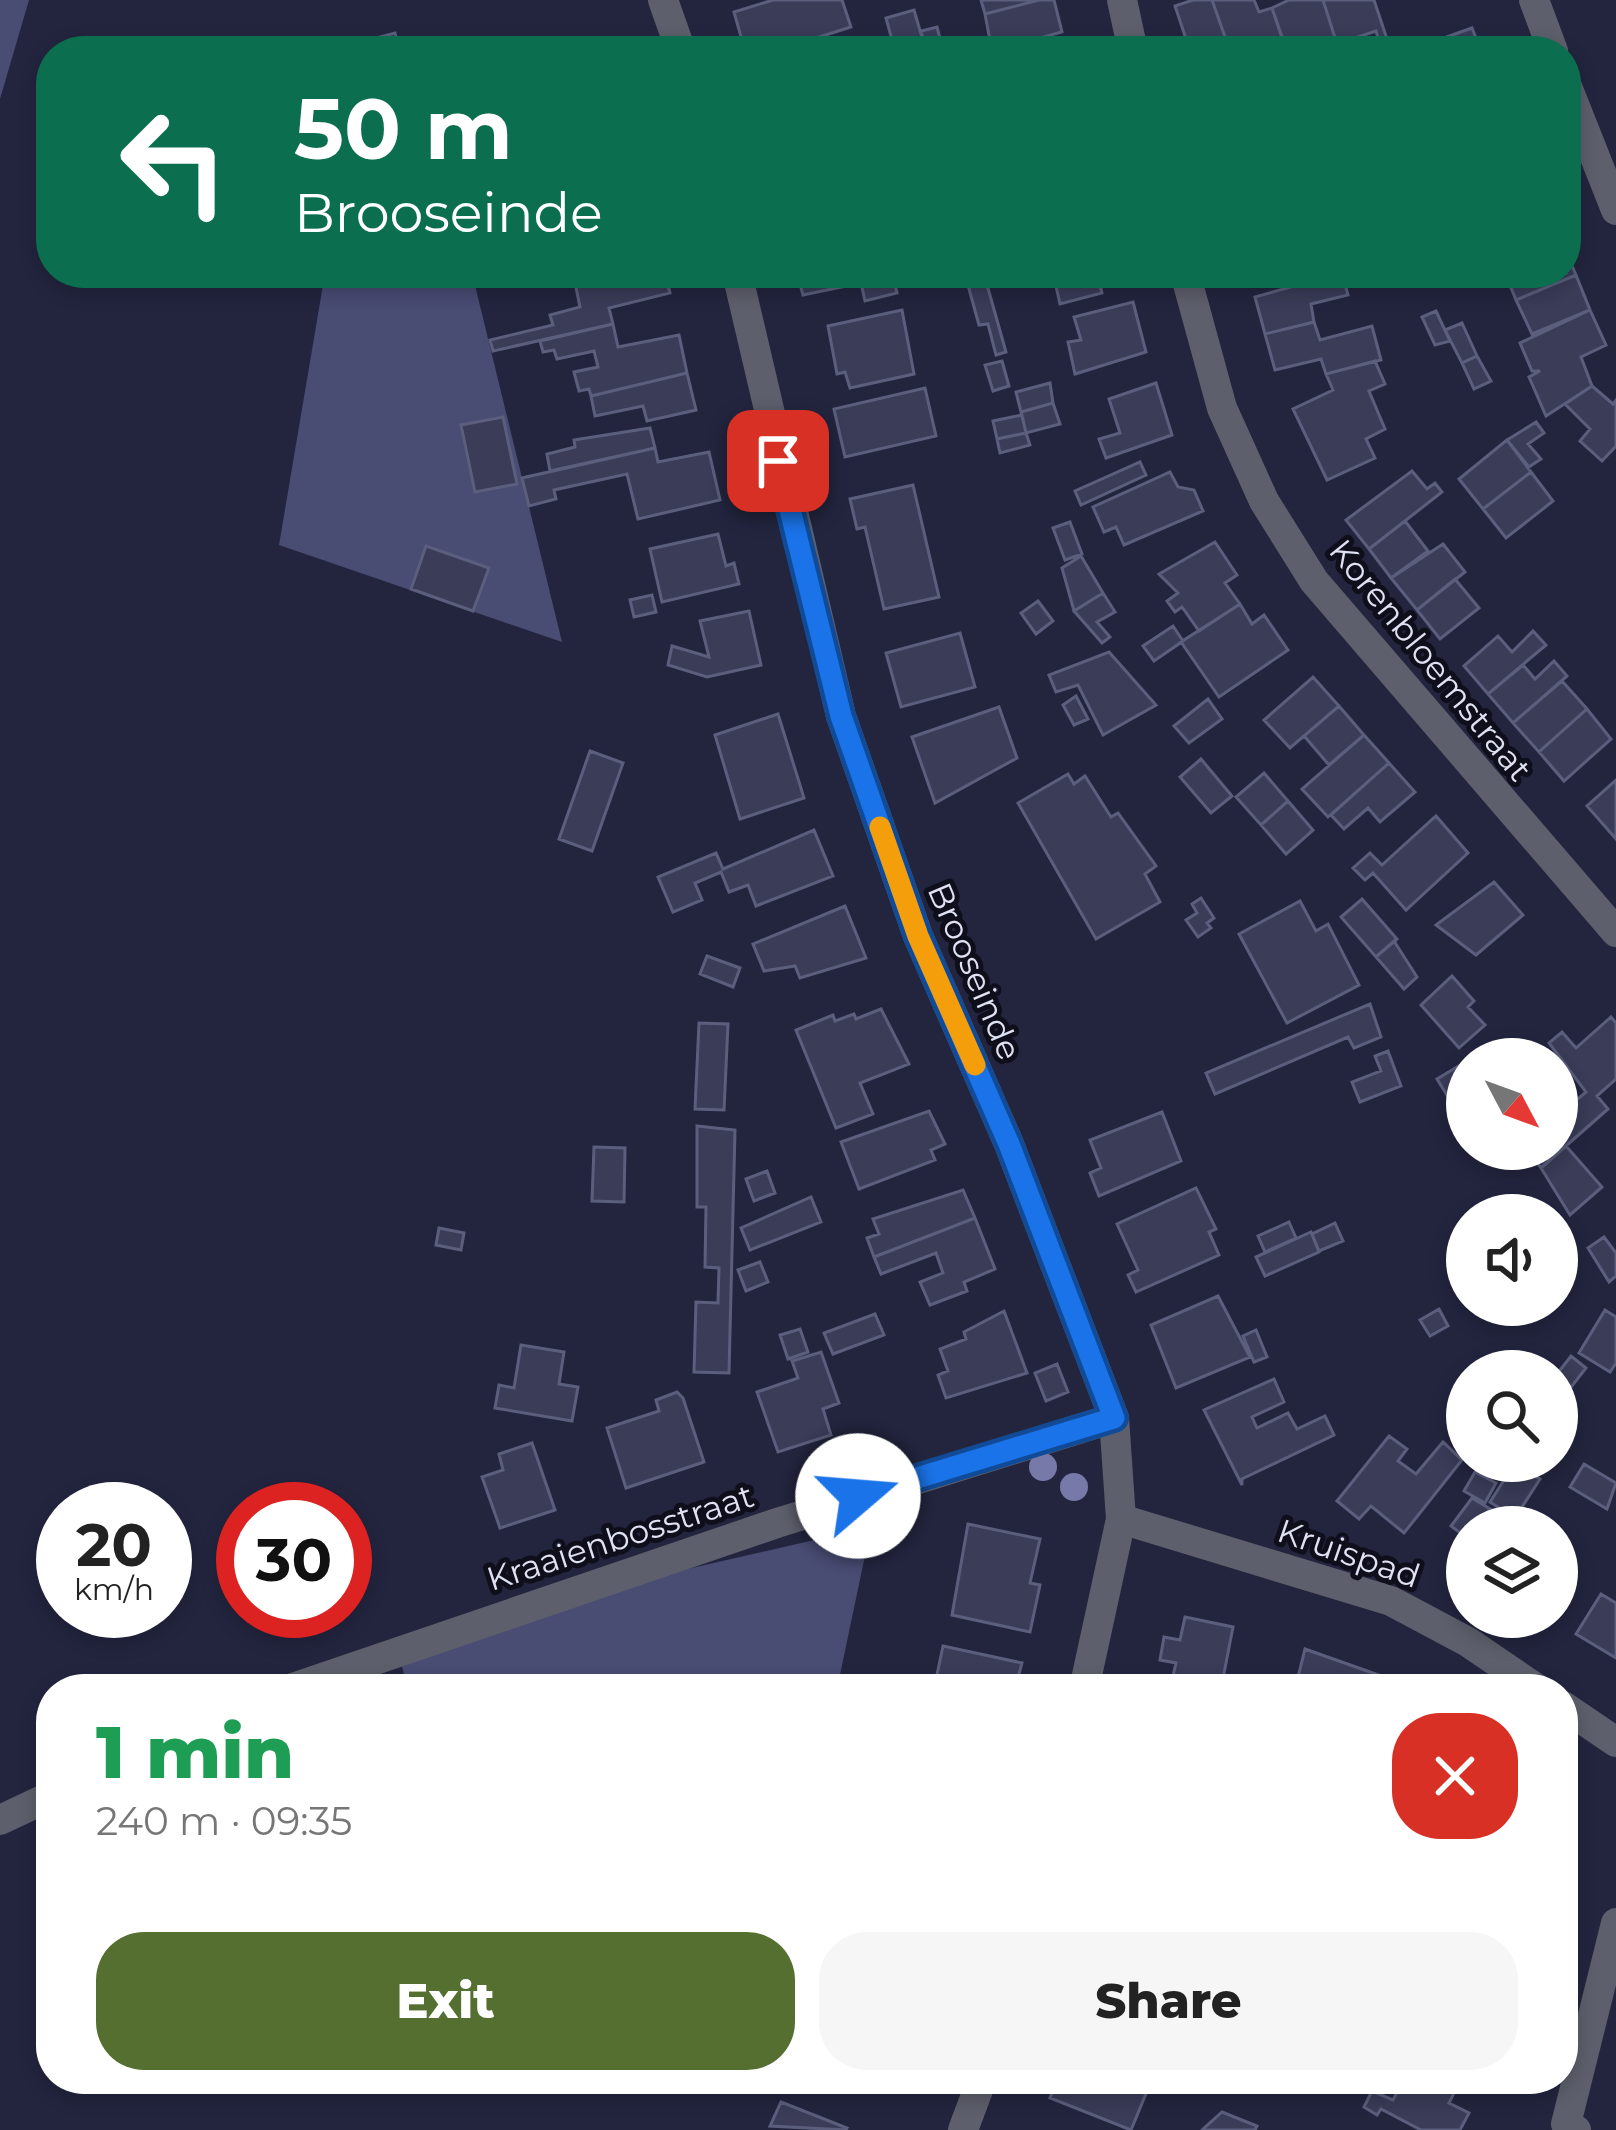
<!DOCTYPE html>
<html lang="en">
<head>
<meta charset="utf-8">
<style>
  :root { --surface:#fff; --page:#f6f6f6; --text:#222; --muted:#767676; --accent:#546f30 }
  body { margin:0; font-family:Montserrat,sans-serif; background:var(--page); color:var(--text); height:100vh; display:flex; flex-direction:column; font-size:45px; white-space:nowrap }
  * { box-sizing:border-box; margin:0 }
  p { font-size:39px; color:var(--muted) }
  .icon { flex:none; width:66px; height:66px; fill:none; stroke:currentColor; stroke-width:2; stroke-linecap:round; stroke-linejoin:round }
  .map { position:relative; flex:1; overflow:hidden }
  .panel { position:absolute; left:36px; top:1674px; width:1542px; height:420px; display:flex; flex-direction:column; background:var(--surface); border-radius:48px; box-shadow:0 6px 18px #0003 }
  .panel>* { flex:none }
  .banner { position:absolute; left:36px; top:36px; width:1545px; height:252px; border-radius:48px; box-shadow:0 6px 18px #0003; background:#0b6e4f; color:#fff; overflow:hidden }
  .needle { width:78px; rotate:131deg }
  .controls { position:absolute; left:1446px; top:1038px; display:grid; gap:24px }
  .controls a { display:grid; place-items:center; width:132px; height:132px; border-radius:50%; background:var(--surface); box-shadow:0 6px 18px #0003; font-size:60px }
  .speed { position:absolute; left:36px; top:1482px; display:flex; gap:24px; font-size:60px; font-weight:700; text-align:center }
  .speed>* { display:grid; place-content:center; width:156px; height:156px; border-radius:50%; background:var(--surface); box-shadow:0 6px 18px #0003; line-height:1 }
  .speed small { font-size:30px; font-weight:400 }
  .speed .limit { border:18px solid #d22; background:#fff; color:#111 }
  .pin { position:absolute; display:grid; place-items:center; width:102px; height:102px; color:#fff; margin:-51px; border-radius:24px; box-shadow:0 6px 18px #0006 }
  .me { position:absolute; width:132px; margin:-66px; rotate:72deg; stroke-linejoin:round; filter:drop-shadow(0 0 9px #0008) }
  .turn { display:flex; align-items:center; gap:42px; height:252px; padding:0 60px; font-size:54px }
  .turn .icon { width:156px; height:156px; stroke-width:2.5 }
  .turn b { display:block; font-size:84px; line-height:102px }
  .round { display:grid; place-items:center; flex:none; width:126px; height:126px; border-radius:48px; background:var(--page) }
  .headline { display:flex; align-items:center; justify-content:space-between; height:204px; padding:0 60px }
  h1 { font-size:72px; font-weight:800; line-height:90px; color:#1e9e55 }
  .button { display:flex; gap:24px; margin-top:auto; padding:24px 60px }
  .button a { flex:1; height:138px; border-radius:48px; background:var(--accent); color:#fff; font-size:48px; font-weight:800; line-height:138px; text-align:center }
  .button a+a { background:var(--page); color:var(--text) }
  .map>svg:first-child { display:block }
  .green { fill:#494c73 }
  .building { fill:#3a3c58; stroke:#5b5f7d; stroke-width:3 }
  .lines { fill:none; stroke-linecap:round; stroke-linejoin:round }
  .minor { stroke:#5d5f6c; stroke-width:30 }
  .tree { fill:#777aa8 }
  .route-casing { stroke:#114b97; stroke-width:30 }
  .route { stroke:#1a73e8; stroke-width:21 }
  .slow { stroke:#f59e0b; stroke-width:21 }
  .labels { text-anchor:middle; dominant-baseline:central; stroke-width:10; stroke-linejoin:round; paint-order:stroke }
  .street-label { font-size:33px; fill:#dfe2f3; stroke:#0e0f1b }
</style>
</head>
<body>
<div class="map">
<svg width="1616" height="2130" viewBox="0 0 1616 2130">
  <rect width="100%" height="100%" fill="#23253f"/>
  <path class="green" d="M0 0H29L0 99Z
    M325 273H472L562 642 279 545Z
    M871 1527 837 1689H408L401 1663 639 1580Z"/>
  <path class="building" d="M773 0H842L851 27 775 51H745L734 12Z
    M981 0H1039L985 14Z
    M1039 0H1054L1062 32 992 51 985 14Z
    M1193 0H1212L1230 51H1190L1175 6Z
    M1212 0H1254L1259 12 1272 8 1284 44 1264 51H1230Z
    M1289 0H1323L1337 44 1287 51 1272 8Z
    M1323 0H1374L1391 51H1382L1376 31 1337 44Z
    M914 10 926 51H895L886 18Z
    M937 27 942 46 926 51 921 31Z
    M1472 28 1480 48 1445 51 1441 39Z
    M395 33 398 46 371 51 368 40Z
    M1566 252 1576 275 1516 300 1505 273H1566Z
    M573 273H665L670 293 609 308 613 324 493 351 490 340 553 325 550 315 580 307Z
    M810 273H887L893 275 897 293 865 301 861 283 803 295 798 277Z
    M1053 273H1114L1098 277 1102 293 1060 304Z
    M1290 273H1342L1348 295 1311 304 1314 322 1265 334 1255 297 1294 286Z
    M984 274 1006 352 996 355 988 324 979 325 966 278Z
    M1576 275 1590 310 1532 334 1516 300Z
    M1133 302 1146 352 1075 374 1068 342 1081 340 1074 317Z
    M902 310 914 374 850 388 845 372 837 374 828 326Z
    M1590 310 1606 345 1581 357 1592 386 1546 416 1529 377 1540 371H1532L1520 343Z
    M1436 311 1450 341 1435 345 1422 317Z
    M1314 322 1320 340 1372 326 1381 360 1326 374 1321 359 1275 370 1265 334Z
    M1462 323 1477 356 1462 363 1445 330Z
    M613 324 618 347 679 335 687 373 591 396 589 389 579 391 574 372 598 367 594 351 557 359 554 350 543 352 540 341Z
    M1477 356 1491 381 1474 389 1462 363Z
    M1002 361 1009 386 993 391 985 365Z
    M1375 361 1385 384 1369 391 1385 429 1366 439 1375 458 1327 480 1293 409 1333 390 1326 374Z
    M687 373 696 410 647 421 643 406 595 416 591 396Z
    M1050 383 1053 403 1021 412 1016 392Z
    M1156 383 1172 435 1106 458 1099 439 1120 433 1109 399Z
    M1592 386 1613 404 1616 400V446L1602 461 1580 441 1590 429 1565 404Z
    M925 388 936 436 845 457 834 409Z
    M1053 403 1060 424 1026 433 1021 412Z
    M1022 415 1026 433 997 439 993 421Z
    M503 417 517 484 475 492 461 425Z
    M1536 422 1544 433 1528 444 1541 459 1529 467 1507 440Z
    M650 428 655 448 550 471 547 454 575 447 574 440Z
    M1026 433 1030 445 1000 453 997 439Z
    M1507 440 1531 472 1483 509 1459 479Z
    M655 448 658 462 709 452 720 500 638 519 627 474 554 490 556 499 529 506 522 478Z
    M1140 462 1146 475 1081 505 1075 491Z
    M1412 471 1427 489 1435 483 1442 492 1369 549 1346 520Z
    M1170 472 1178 487 1194 490 1203 511 1124 545 1116 527 1104 532 1093 507Z
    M1531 472 1553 501 1506 538 1483 509Z
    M913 485 939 597 884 609 865 527 857 529 850 499Z
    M1405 521 1428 551 1391 578 1369 549Z
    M1070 522 1082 554 1065 560 1053 528Z
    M718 534 726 566 734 563 739 584 662 602 650 549Z
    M1215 542 1237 575 1225 583 1240 604 1199 631 1182 607 1175 612 1167 601 1178 593 1159 574Z
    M1443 544 1465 572 1417 610 1391 578Z
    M426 546 489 568 473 611 411 589Z
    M1081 556 1103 593 1074 611 1062 568Z
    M1455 579 1479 608 1440 639 1417 610Z
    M1103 593 1115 612 1097 622 1110 637 1102 643 1074 611Z
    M652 595 656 612 634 617 630 600Z
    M1038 601 1053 621 1036 634 1021 613Z
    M1240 604 1252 624 1264 615 1288 650 1219 697 1181 642Z
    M749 611 761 665 707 677 668 665 672 646 709 657 700 621Z
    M1173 626 1183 641 1154 661 1143 646Z
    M1533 631 1546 645 1488 694 1464 666 1498 636 1512 652Z
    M960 633 975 687 901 707 886 653Z
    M1109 652 1156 705 1103 735 1078 685 1056 692 1049 675Z
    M1554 661 1567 676 1513 723 1488 694 1523 665 1535 679Z
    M1313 677 1339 706 1290 748 1264 720Z
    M1562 681 1587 709 1539 752 1513 723Z
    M1076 696 1088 719 1074 725 1063 705Z
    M1208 699 1222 719 1189 743 1174 726Z
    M1339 706 1364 735 1329 765 1304 736Z
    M999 707 1017 758 935 803 912 737Z
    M1587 709 1611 739 1564 781 1539 752Z
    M778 714 804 798 740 819 715 735Z
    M1364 735 1389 763 1328 817 1302 789Z
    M590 751 623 763 592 851 559 839Z
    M1201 759 1232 796 1211 813 1180 777Z
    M1389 763 1415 792 1380 822 1368 808 1344 829 1331 815Z
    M1264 773 1288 801 1261 825 1236 797Z
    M1068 774 1074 784 1085 776 1111 817 1118 813 1156 866 1145 874 1160 902 1096 939 1018 803Z
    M1616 780V839L1587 806Z
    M1288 801 1313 830 1286 854 1261 825Z
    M1436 816 1468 853 1406 910 1373 873 1365 880 1353 868 1370 853 1382 865Z
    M814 830 833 876 756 906 748 885 729 892 721 872 695 883 702 900 673 912 658 877 716 853 723 869Z
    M1494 882 1523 915 1476 955 1436 925Z
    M1201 898 1214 918 1207 923 1211 928 1198 937 1186 920 1197 913 1192 904Z
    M1362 899 1397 939 1376 957 1341 917Z
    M1300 901 1316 931 1328 924 1359 985 1287 1023 1239 934Z
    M845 906 866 958 800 978 795 966 764 971 753 944Z
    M1394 941 1417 977 1404 989 1376 957Z
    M707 956 740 968 733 987 700 974Z
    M1452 976 1474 1001 1468 1007 1485 1025 1459 1048 1421 1005Z
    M1370 1004 1381 1037 1354 1048 1348 1037 1215 1094 1206 1073Z
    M881 1009 909 1064 860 1083 873 1114 836 1128 796 1030 833 1015 835 1021 854 1014 856 1019Z
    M1611 1017 1616 1023V1079L1597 1096 1608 1109 1541 1168 1528 1149H1557V1117L1586 1092 1549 1043 1562 1032 1576 1048Z
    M699 1023 728 1024 724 1110 695 1109Z
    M1388 1051 1401 1086 1360 1102 1352 1082 1381 1071 1375 1056Z
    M1467 1061V1114L1461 1118 1437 1079Z
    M929 1111 945 1144 931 1150 935 1160 859 1189 841 1142Z
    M1162 1112 1181 1161 1099 1196 1090 1173 1101 1168 1090 1140Z
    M697 1126 735 1130 729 1373 694 1372 696 1302 718 1303 719 1268 705 1267 706 1207H697Z
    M1566 1146 1602 1187 1570 1215 1541 1168Z
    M594 1147 625 1148 624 1202 592 1201Z
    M767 1171 775 1193 754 1201 746 1179Z
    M1196 1188 1216 1229 1209 1232 1219 1255 1136 1292 1128 1275 1138 1270 1117 1224Z
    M963 1190 975 1218 874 1257 867 1238 879 1234 873 1219Z
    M811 1197 821 1222 750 1250 741 1228Z
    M975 1218 995 1269 964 1282 967 1291 930 1305 920 1282 943 1273 936 1253 881 1274 874 1257Z
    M1289 1222 1296 1238 1265 1252 1258 1236Z
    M1335 1223 1343 1241 1319 1251 1312 1234Z
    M439 1228 464 1233 461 1250 436 1245Z
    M1311 1232 1319 1252 1265 1276 1256 1257Z
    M1604 1237 1616 1253V1276L1609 1282 1588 1248Z
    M760 1262 768 1282 746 1291 738 1270Z
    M1218 1296 1250 1357 1176 1388 1151 1325Z
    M1439 1309 1448 1326 1430 1336 1420 1320Z
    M1605 1310 1616 1317V1363L1610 1372 1579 1353Z
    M1004 1311 1027 1373 946 1398 938 1375 948 1371 940 1349 966 1339 964 1332Z
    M875 1314 884 1335 833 1354 824 1333Z
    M800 1329 808 1352 788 1359 780 1335Z
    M1256 1330 1267 1357 1254 1362 1243 1336Z
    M521 1345 564 1352 559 1384 578 1387 572 1421 495 1408 499 1385 514 1388Z
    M821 1352 839 1403 823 1409 831 1435 778 1452 757 1392 798 1378 792 1361Z
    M1571 1356 1586 1368 1561 1400 1557 1374Z
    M1057 1364 1068 1392 1046 1401 1035 1373Z
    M1274 1379 1284 1402 1252 1417 1257 1428 1288 1413 1297 1429 1325 1416 1334 1435 1242 1479V1485L1204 1410Z
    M677 1392 683 1398 704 1462 626 1488 607 1428 659 1411 656 1400Z
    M1389 1436 1407 1449 1398 1461 1416 1474 1443 1442 1462 1460 1404 1533 1371 1506 1359 1519 1337 1501Z
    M532 1443 555 1510 500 1528 482 1477 503 1470 499 1454Z
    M1515 1463 1540 1479 1515 1518 1490 1502Z
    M1584 1464 1616 1483 1607 1509 1570 1487Z
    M1475 1472 1496 1483 1485 1503 1464 1491Z
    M1472 1498 1490 1509 1476 1527H1467V1538L1451 1526Z
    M968 1524 1040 1539 1030 1583 1040 1585 1030 1632 952 1615Z
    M1601 1594 1616 1603V1658L1576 1634Z
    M1185 1617 1233 1627 1221 1689H1170L1176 1663 1160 1660 1164 1637 1180 1640Z
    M943 1646 1022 1663 1015 1689H934Z
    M1305 1649 1393 1680 1387 1689H1295Z
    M1058 2079 1068 2080 1152 2079 1131 2130 1050 2098Z
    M1404 2079H1461L1449 2103 1469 2113 1460 2130H1421L1381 2109 1377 2115 1364 2107 1372 2091 1393 2100Z
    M781 2102 847 2128 846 2130 770 2126Z
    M1222 2112 1257 2126 1255 2130H1202Z"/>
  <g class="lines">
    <path class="minor" d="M663 0 681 51
      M1122 0 1133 51
      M1534 0 1553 51
      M1566 84 1616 210
      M737 273 841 716 918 936 1009 1144 1114 1418 1121 1519 1084 1689
      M1185 273 1222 408 1264 501 1314 581 1616 932
      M1121 1519 1391 1601 1468 1642 1537 1689
      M290 1689 777 1523 1114 1418
      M1563 1706 1616 1742
      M0 1820 51 1796
      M963 2130 982 2079
      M1576 2130 1566 2124 1616 1923"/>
  </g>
  <g class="tree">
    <circle cx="1043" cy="1467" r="14"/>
    <circle cx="1074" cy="1487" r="14"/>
  </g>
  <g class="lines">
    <defs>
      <path id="route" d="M778 461 841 716 918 936 1009 1144 1114 1418 858 1496"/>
    </defs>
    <use href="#route" class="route-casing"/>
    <use href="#route" class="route"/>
    <path class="slow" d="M880 827 918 936 975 1065"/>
  </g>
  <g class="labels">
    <g class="street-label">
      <text transform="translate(1431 660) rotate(51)">Korenbloemstraat</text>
      <text transform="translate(975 971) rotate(67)">Brooseinde</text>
      <text transform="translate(620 1537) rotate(-18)">Kraaienbosstraat</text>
      <text transform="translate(1349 1553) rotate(19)">Kruispad</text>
    </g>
  </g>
</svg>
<div class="controls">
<a><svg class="needle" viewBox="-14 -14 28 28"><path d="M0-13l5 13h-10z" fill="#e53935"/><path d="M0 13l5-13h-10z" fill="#767676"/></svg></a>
<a><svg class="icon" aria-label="sound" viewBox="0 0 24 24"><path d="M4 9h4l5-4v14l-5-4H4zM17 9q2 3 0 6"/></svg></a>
<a><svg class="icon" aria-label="search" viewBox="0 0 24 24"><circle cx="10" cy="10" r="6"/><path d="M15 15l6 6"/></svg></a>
<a><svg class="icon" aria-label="layers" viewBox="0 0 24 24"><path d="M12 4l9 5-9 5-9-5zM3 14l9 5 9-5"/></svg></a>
</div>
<div class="speed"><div>20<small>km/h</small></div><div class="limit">30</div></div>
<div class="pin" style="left:778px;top:461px;background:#d93025"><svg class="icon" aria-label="arrive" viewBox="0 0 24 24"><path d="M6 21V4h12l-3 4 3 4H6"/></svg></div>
<svg class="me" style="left:858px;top:1496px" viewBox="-20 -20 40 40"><circle r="19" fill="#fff"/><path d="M0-13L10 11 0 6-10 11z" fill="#1a73e8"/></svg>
<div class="banner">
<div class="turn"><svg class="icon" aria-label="left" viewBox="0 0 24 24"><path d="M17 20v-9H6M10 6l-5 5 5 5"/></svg><div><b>50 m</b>Brooseinde</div></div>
</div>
<section class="panel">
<div class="headline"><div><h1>1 min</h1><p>240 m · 09:35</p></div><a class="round" style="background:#d93025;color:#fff"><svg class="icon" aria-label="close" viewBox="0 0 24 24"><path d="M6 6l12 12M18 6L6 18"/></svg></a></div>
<div class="button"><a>Exit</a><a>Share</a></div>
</section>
</div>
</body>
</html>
